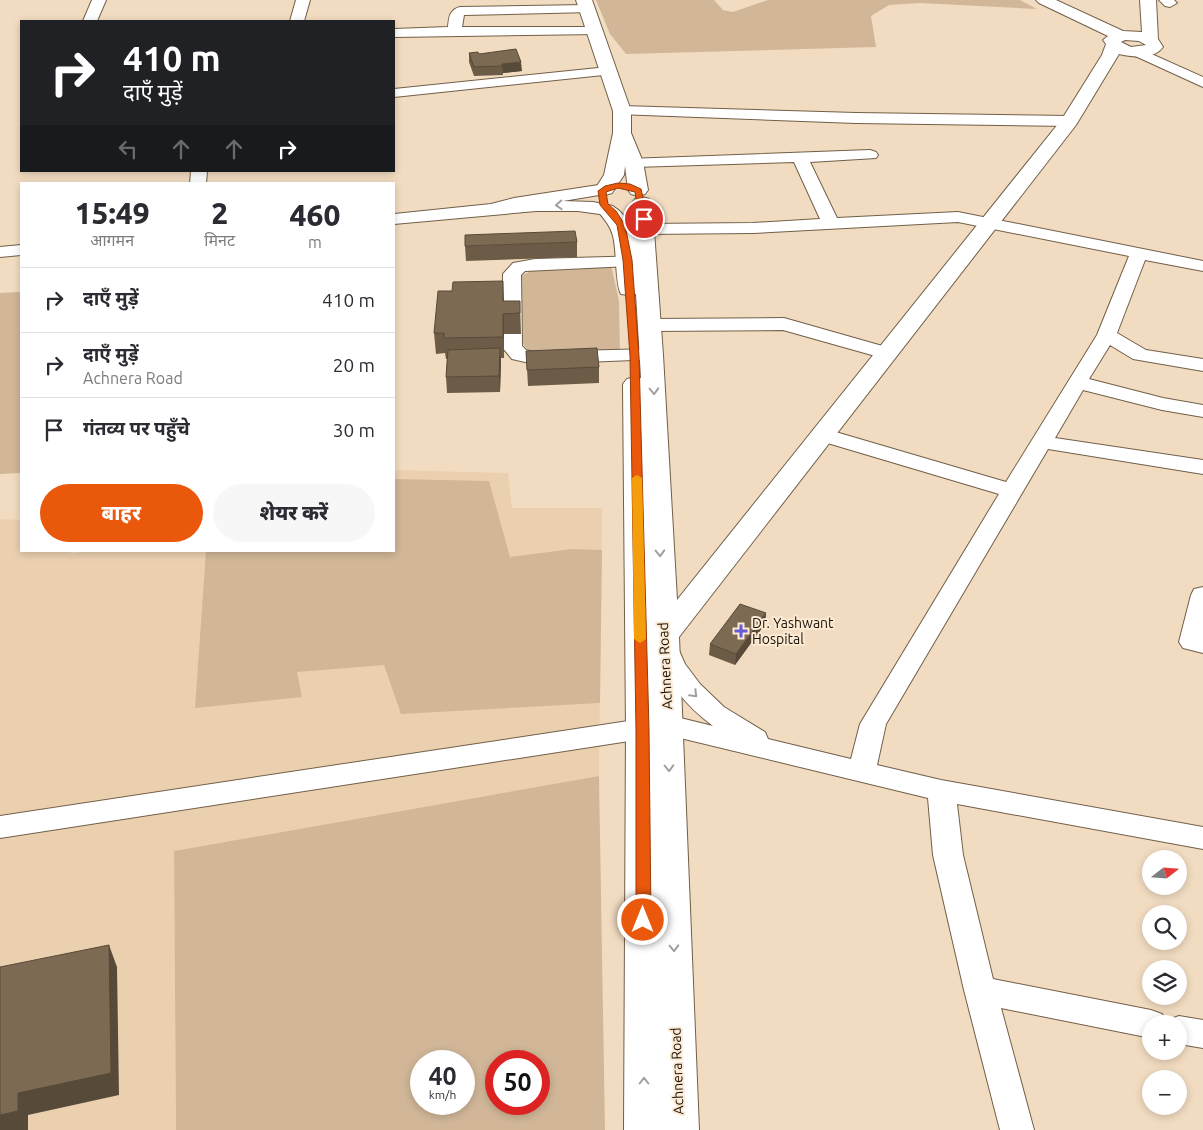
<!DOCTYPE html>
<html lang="hi">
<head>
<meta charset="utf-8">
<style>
  :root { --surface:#fff; --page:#f7f7f7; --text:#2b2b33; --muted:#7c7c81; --line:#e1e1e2; --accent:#ea580c }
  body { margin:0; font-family:Ubuntu,"Noto Sans Devanagari",sans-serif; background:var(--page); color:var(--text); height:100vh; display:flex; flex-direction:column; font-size:19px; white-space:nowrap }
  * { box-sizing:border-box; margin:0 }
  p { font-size:16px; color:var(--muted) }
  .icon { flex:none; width:28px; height:28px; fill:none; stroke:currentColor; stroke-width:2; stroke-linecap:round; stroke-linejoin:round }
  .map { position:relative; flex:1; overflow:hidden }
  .side { position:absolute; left:20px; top:182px; width:375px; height:370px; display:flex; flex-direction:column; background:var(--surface); border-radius:0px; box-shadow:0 2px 8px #0003 }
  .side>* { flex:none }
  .banner { position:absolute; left:20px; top:20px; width:375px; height:152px; border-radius:0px; box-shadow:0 2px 8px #0003; background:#202124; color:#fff; overflow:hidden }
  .needle { width:32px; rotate:73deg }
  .tools { position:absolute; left:1142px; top:850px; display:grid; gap:10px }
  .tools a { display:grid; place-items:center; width:45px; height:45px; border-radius:50%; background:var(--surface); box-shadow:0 2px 8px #0003; font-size:25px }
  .speed { position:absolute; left:410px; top:1050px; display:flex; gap:10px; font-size:25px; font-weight:700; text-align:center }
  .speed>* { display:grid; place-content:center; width:65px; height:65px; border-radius:50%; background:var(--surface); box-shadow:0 2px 8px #0003; line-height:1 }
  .speed small { font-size:12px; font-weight:400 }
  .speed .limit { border:8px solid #d22; background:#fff; color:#111 }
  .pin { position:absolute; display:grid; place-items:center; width:42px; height:42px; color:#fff; margin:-21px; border:2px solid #fff; border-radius:50%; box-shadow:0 1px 5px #0007 }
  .me { position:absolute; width:55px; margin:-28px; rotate:0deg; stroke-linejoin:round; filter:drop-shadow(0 0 4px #0008) }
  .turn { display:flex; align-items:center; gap:18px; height:105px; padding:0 20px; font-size:22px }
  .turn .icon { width:65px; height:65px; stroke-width:2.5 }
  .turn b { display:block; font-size:35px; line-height:42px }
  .lanes { display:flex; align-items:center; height:48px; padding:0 20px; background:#0003; justify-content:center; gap:25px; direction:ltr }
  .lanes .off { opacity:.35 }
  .eta { display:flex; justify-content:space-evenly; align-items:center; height:85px; text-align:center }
  .eta b { font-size:30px; font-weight:800; line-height:35px }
  .primary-button { display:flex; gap:10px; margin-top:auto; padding:10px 20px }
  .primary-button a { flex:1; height:58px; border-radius:30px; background:var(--accent); color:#fff; font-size:20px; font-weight:800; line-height:58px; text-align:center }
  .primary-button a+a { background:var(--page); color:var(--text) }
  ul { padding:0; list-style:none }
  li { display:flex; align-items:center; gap:15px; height:65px; padding:0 20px; border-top:1px solid var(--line) }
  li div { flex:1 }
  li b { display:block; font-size:19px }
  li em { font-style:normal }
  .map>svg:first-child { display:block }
  .built { fill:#ebd0b0 }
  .green { fill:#d1b798; fill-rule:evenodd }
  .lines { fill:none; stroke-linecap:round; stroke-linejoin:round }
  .minor-casing { stroke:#725f48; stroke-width:2 }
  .major-casing { stroke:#725f48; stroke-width:2 }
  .minor { fill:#fff; fill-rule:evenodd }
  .major { fill:#fff; fill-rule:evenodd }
  .wall { fill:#6c5b47 }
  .shaded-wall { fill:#584a39 }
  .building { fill:#7d6a52; stroke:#584a39 }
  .oneway { stroke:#a3a09c }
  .route { fill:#ea580c; stroke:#983908 }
  .slow { fill:#f59e0b }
  .poi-dot { fill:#655cd5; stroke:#fcead4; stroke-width:2 }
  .labels { text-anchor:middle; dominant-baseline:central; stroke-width:4; stroke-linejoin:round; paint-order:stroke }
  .poi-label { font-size:14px; fill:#181107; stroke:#fcead4; text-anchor:start }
  .street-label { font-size:14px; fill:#181107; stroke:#fcead4 }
</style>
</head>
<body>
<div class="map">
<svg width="1203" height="1130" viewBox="0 0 1203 1130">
  <rect width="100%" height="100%" fill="#f2dcc1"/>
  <path class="built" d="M394 470 508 473 512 508H602L599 776 174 851 176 1130H0V519L21 520V551H71V554L88 551H394Z"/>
  <path class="green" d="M596 0H714L723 10 733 12 768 0H1020L1037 9 920 3 889 5 871 16 876 47 626 54 610 34Z
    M611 265 619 301 620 353H531L522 343 521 276 535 269Z
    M21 292V473L0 474V293Z
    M394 479 489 481 510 557 572 549 602 550 600 703 401 714 384 665 297 672 302 697 195 708 206 551H394Z
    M599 776 605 1130H176L174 851ZM464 1061V1104H421V1061ZM496 1061H539V1104H496Z"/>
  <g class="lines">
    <defs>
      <path id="minor" d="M92 0H106L97 21H83Z
        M296 0H310L304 21H290Z
        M1159 0H1174L1177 3 1170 7 1165 6Z
        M587 5 592 6 594 9 592 12 464 15 462 27H595L600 28 602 31 600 34 394 37V29L448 27C449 18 449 10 460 7Z
        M1138 48 1203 77V87L1133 55 1131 52 1133 49Z
        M608 67 613 68 615 71 613 74 394 97V89Z
        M622 106 856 113 1070 116 1075 118 1078 121 1075 124 1070 126 856 123 617 114 614 111 617 108Z
        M870 150 876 152 878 155 876 158 810 162 837 218 958 212 1203 261V271L1145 260 1117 333 1146 350 1203 359V371L1133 359 1110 345 1089 379 1163 398 1203 405V417L1162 410 1083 390 1055 438 1203 460V474L1048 449 886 724 877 765 941 780 1203 827V849L957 804 963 855 993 979 1151 1010 1162 1014 1166 1022 1168 1020 1179 1016 1203 1020V1048L1179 1044V1024H1151V1038L1001 1008 1034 1130H1000L964 990 933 855 928 798 668 735 0 838V816L668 715 713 726C686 706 666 682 654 650L658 644 667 641 676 644 685 664 700 684 724 707 765 732 768 739 851 759 860 724 999 494 814 439 811 434 814 429 822 428 1006 482 1097 335 1129 256 958 222 753 233 644 234 638 233 635 229 638 225 644 224 753 223 820 219 794 162 634 167 628 165 626 162 628 159Z
        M191 171H207L206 184H190Z
        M605 184 611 185 613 189 611 193 563 201 593 202 613 206 616 210 613 214 607 215 578 211H536L394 224V214L491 204 514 198Z
        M21 245V255L0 257V247Z
        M645 256 651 257 654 261 651 265 525 271 521 275 522 346 526 350 534 352 652 349 659 351 662 355 659 359 534 364 512 359 502 347 503 274 513 263 535 259Z
        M784 318 893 349 896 353 893 357 886 359 783 330 649 331 642 329 639 325 642 321 649 319Z
        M1203 587V653L1183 648 1179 642 1191 595 1194 589Z"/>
      <path id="major" d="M576 0H592L631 111V133L643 162 648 190 645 194 638 196 631 194 628 190 625 166 624 175 612 193 605 195 598 193 595 189 604 175 613 133V111Z
        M1036 0H1056L1123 31 1142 32 1140 0H1156L1158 39 1163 47C1154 60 1132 57 1119 54L1076 125 679 637 699 1130H624L626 730 623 384 627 379 635 377 641 378 636 294 629 295 621 294C615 284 617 251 613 236 610 225 604 219 597 210L600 206C619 201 629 222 634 238L632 203 635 199 642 197 649 199 652 203 663 355 677 600 1062 119 1102 55 1106 44 1103 40 1108 36 1039 3ZM1125 40 1139 41 1146 45 1131 47 1121 42Z"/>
    </defs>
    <use href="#minor" class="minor-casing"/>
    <use href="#major" class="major-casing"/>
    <use href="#minor" class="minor"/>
    <use href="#major" class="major"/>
  </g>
  <path class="wall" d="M469 53 479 54 522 71 503 73V75L474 76 469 62Z
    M577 242V257L466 261 465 246Z
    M452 291 504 301H520L521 334H504V358H501L500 392 447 393 446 377 447 359H446L445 353 436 354 434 333Z
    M526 351 599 367V383L528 386Z
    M766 613 765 624 735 665 709 655 710 644Z"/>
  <path class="shaded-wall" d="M521 62 522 71 503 73 502 64Z
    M503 281 504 301V358L503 301Z
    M500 348 501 363 500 392 499 376Z
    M766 613 765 624 735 665 736 654Z
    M109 945 117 967 119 1095 28 1115V1130H0V1115L18 1093Z"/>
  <path class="building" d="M516 49 521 62 502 64V66L474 67 469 53 478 52 479 54Z
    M575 231 577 242 465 246V235Z
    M503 281V301H520V313L503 314V337L444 338V333H434L438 291H452L453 282Z
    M500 348 499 376 446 377 448 350Z
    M597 348 599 367 527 370 526 351Z
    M740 604 766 613 736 654 710 644Z
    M109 945 111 1073 18 1093V1111L0 1115V967Z"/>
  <defs><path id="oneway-chevron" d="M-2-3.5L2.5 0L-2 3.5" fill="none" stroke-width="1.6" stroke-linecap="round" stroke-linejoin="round" transform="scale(1.25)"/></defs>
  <g class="oneway">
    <use href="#oneway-chevron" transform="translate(559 205) rotate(177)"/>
    <use href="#oneway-chevron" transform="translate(654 391) rotate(88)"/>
    <use href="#oneway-chevron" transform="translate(660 553) rotate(88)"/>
    <use href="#oneway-chevron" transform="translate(694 694) rotate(45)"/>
    <use href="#oneway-chevron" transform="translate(669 768) rotate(88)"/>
    <use href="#oneway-chevron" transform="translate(674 948) rotate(88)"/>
    <use href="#oneway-chevron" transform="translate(644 1081) rotate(-90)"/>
  </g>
  <path class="route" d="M618 183 630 184 641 189 648 219 644 222 639 219 635 192 618 188 606 192 608 204 616 211 625 225 632 260 639 356 649 730 651 920 648 924 643 926 638 924 636 920V730L630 356 623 260 617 225 600 205 598 191 605 186Z"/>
  <path class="slow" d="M637 475 642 478 646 639 640 643 634 639 632 478Z"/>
  <path class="poi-dot" d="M738.5 623.5h5v5h5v5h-5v5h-5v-5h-5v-5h5z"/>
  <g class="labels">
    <g class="poi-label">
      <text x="752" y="623">Dr. Yashwant<tspan x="752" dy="16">Hospital</tspan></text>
    </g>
    <g class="street-label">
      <text transform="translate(665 666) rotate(-93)">Achnera Road</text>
      <text transform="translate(677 1071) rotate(-92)">Achnera Road</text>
    </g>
  </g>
</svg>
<div class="tools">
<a><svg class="needle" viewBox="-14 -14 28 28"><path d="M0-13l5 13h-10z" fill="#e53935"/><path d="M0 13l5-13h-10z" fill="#7c7c81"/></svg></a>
<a><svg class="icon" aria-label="search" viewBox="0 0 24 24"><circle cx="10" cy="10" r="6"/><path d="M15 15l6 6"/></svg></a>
<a><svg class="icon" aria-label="layers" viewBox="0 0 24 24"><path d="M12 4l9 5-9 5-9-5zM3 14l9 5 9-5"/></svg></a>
<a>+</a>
<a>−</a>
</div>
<div class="speed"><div>40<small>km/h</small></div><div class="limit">50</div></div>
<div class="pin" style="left:644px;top:219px;background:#d93025"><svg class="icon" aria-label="arrive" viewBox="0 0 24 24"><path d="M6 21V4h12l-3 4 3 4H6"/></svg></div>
<svg class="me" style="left:643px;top:920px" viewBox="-20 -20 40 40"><circle r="17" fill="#ea580c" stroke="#fff" stroke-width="3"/><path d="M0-11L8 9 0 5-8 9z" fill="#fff"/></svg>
<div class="banner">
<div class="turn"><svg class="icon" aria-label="right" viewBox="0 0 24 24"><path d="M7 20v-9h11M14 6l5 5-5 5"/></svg><div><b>410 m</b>दाएँ मुड़ें</div></div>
<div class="lanes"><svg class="icon off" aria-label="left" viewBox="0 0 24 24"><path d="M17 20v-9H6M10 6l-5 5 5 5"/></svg><svg class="icon off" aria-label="ahead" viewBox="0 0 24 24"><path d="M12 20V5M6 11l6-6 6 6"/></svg><svg class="icon off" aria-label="ahead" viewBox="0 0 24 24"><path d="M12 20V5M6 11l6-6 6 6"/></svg><svg class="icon" aria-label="right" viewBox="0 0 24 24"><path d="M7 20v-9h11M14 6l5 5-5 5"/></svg></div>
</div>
<section class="side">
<div class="eta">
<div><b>15:49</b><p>आगमन</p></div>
<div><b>2</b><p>मिनट</p></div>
<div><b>460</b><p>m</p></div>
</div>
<ul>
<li><svg class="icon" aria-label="right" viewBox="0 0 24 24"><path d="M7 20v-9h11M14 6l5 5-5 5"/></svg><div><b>दाएँ मुड़ें</b></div><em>410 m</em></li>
<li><svg class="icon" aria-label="right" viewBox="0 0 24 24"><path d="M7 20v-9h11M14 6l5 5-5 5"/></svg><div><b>दाएँ मुड़ें</b><p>Achnera Road</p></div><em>20 m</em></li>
<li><svg class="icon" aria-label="arrive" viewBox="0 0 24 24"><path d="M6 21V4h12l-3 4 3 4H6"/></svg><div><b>गंतव्य पर पहुँचे</b></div><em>30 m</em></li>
</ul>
<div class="primary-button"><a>बाहर</a><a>शेयर करें</a></div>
</section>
</div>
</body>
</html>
